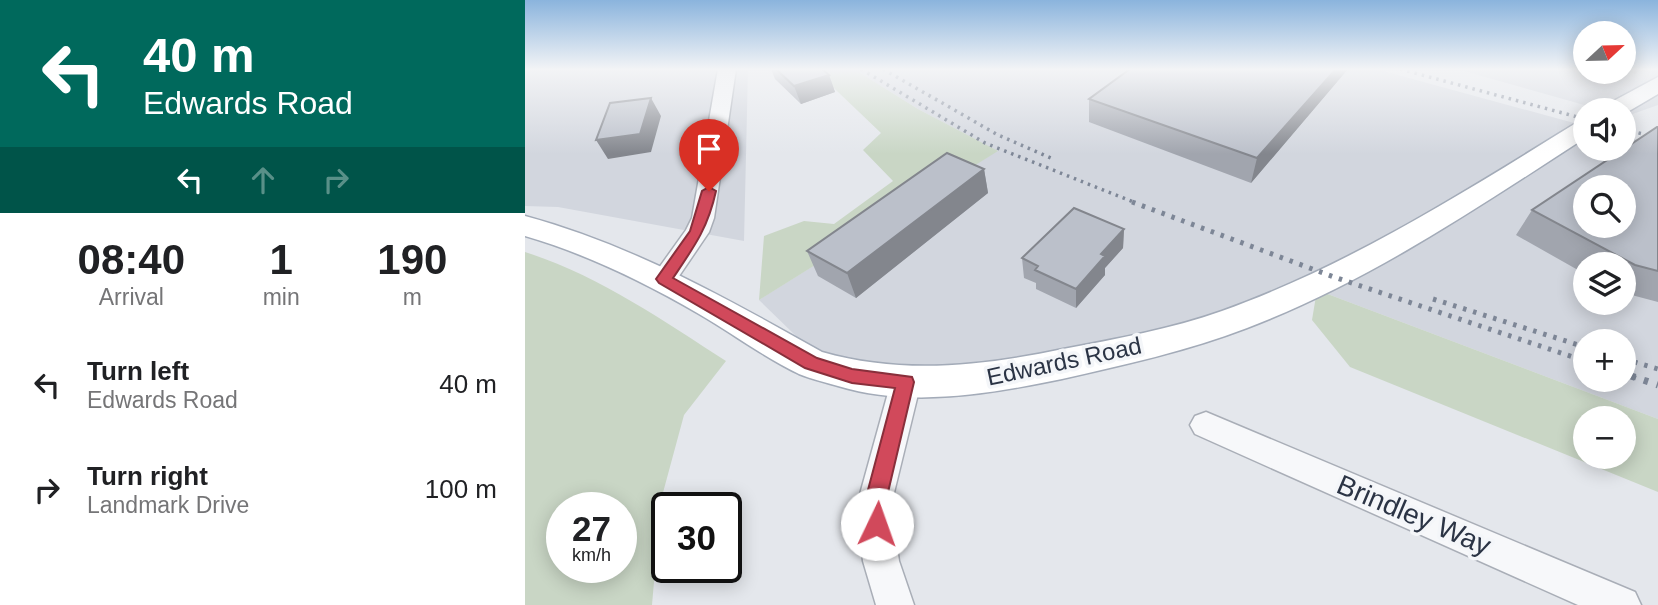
<!DOCTYPE html>
<html lang="en">
<head>
<meta charset="utf-8">
<style>
  :root { --surface:#fff; --page:#f2f2f2; --text:#202124; --muted:#757577 }
  body { margin:0; font-family:Arial,sans-serif; background:var(--page); color:var(--text); height:100vh; display:flex; flex-direction:column; font-size:26px; white-space:nowrap }
  * { box-sizing:border-box; margin:0 }
  p { font-size:23px; color:var(--muted) }
  .icon { flex:none; width:38px; height:38px; fill:none; stroke:currentColor; stroke-width:2; stroke-linecap:round; stroke-linejoin:round }
  .map { position:relative; flex:1; overflow:hidden }
  .panel { display:flex; flex-direction:column; background:var(--surface); width:525px }
  .panel>* { flex:none }
  .hud { background:#00695c; color:#fff; overflow:hidden }
  .needle { width:46px; rotate:68deg }
  .buttons { position:absolute; left:1048px; top:21px; display:grid; gap:14px }
  .buttons a { display:grid; place-items:center; width:63px; height:63px; border-radius:50%; background:var(--surface); box-shadow:0 4px 18px #0003; font-size:35px }
  .speed { position:absolute; left:21px; top:492px; display:flex; gap:14px; font-size:35px; font-weight:700; text-align:center }
  .speed>* { display:grid; place-content:center; width:91px; height:91px; border-radius:50%; background:var(--surface); box-shadow:0 4px 18px #0003; line-height:1 }
  .speed small { font-size:18px; font-weight:400 }
  .speed .limit { border:4px solid #111; border-radius:10px; background:#fff; color:#111 }
  .pin { position:absolute; display:grid; place-items:center; width:60px; height:60px; color:#fff; margin:-72px -30px; border-radius:50% 50% 50% 0; rotate:-45deg; box-shadow:0 0 7px #0007 }
  .pin .icon { rotate:45deg }
  .me { position:absolute; width:77px; margin:-38px; rotate:3deg; stroke-linejoin:round; filter:drop-shadow(0 0 5px #0008) }
  .turn { display:flex; align-items:center; gap:24px; height:147px; padding:0 28px; font-size:32px }
  .turn .icon { width:91px; height:91px; stroke-width:2.5 }
  .turn b { display:block; font-size:49px; line-height:60px }
  .lanes { display:flex; align-items:center; height:66px; padding:0 28px; background:#0003; justify-content:center; gap:35px; direction:ltr }
  .lanes .off { opacity:.35 }
  .eta { display:flex; justify-content:space-evenly; align-items:center; height:119px; text-align:center }
  .eta b { font-size:42px; font-weight:700; line-height:49px }
  ul { padding:0; list-style:none }
  li { display:flex; align-items:center; gap:21px; height:105px; padding:0 28px }
  li div { flex:1 }
  li b { display:block; font-size:26px }
  li em { font-style:normal }
  main { display:flex; flex:1; min-height:0 }
  .map>svg:first-child { display:block }
  .built { fill:#d2d6de; fill-rule:evenodd }
  .green { fill:#c9d6c5; fill-rule:evenodd }
  .lines { fill:none; stroke-linecap:round; stroke-linejoin:round }
  .minor-casing { stroke:#a9aeb7; stroke-width:3 }
  .major-casing { stroke:#a3abb8; stroke-width:3 }
  .minor { fill:#f7f8fa; fill-rule:evenodd }
  .major { fill:#fff; fill-rule:evenodd }
  .rail-far2 { stroke:#7d8696; stroke-width:3.5; stroke-dasharray:2.5 5; stroke-linecap:butt }
  .rail-far1 { stroke:#7d8696; stroke-width:5; stroke-dasharray:3.5 7; stroke-linecap:butt }
  .rail { stroke:#7d8696; stroke-width:7; stroke-dasharray:4.5 9; stroke-linecap:butt }
  .wall { fill:#a1a5ae }
  .shaded-wall { fill:#83868d }
  .building { fill:#bbc0ca; stroke:#83868d; stroke-width:2; fill-rule:evenodd }
  .route { fill:#d1495b; stroke:#882f3b; stroke-width:2 }
  .labels { text-anchor:middle; dominant-baseline:central; stroke-width:7; stroke-linejoin:round; paint-order:stroke }
  .street-label { font-size:24px; fill:#2b3445; stroke:#f4f6f9 }
  .near-street-label { font-size:28px; fill:#2b3445; stroke:#f4f6f9 }
</style>
</head>
<body>
<main>
<section class="panel">
<div class="hud">
<div class="turn"><svg class="icon" aria-label="left" viewBox="0 0 24 24"><path d="M17 20v-9H6M10 6l-5 5 5 5"/></svg><div><b>40 m</b>Edwards Road</div></div>
<div class="lanes"><svg class="icon" aria-label="left" viewBox="0 0 24 24"><path d="M17 20v-9H6M10 6l-5 5 5 5"/></svg><svg class="icon off" aria-label="ahead" viewBox="0 0 24 24"><path d="M12 20V5M6 11l6-6 6 6"/></svg><svg class="icon off" aria-label="right" viewBox="0 0 24 24"><path d="M7 20v-9h11M14 6l5 5-5 5"/></svg></div>
</div>
<div class="eta">
<div><b>08:40</b><p>Arrival</p></div>
<div><b>1</b><p>min</p></div>
<div><b>190</b><p>m</p></div>
</div>
<ul>
<li><svg class="icon" aria-label="left" viewBox="0 0 24 24"><path d="M17 20v-9H6M10 6l-5 5 5 5"/></svg><div><b>Turn left</b><p>Edwards Road</p></div><em>40 m</em></li>
<li><svg class="icon" aria-label="right" viewBox="0 0 24 24"><path d="M7 20v-9h11M14 6l5 5-5 5"/></svg><div><b>Turn right</b><p>Landmark Drive</p></div><em>100 m</em></li>
</ul>
</section>
<div class="map">
<svg width="1133" height="605" viewBox="0 0 1133 605">
  <rect width="100%" height="100%" fill="#e4e7ec"/>
  <path class="built" d="M0 69H223L219 241 33 207 0 206Z
    M329 69H851L1060 126V149H1099V136L1133 146V419L792 290 514 369 306 370 234 300 472 151 393 109ZM1060 187H1099V226H1060ZM1060 264H1099V303H1060ZM1060 341H1099V380H1060Z
    M932 69H1060V72H1099V69H1133V105L1099 117V110H1077Z"/>
  <path class="green" d="M289 69H329L393 109 473 151 234 300 239 236 279 221 309 224 368 181 338 150 356 133Z
    M0 252C73 275 137 320 201 361L159 415 136 500 127 605H0ZM37 508H96V567H37Z
    M792 290 1133 419V492L825 367 787 320ZM1060 418H1099V457H1060Z"/>
  <g class="lines">
    <defs>
      <path id="minor" d="M193 69H211L189 218 184 232 148 285 139 288 130 285 126 279 161 230 167 218Z
        M381 370 391 374 396 382 366 505 374 561 389 605H351L338 561 332 505 366 382 371 374Z
        M681 412 1110 592 1116 605H1053L670 434 665 425 670 416Z"/>
      <path id="major" d="M1133 77V94L1099 114V110H1077L1081 105Z
        M1060 121V138C952 208 843 282 722 328 662 351 599 365 537 379 465 394 385 408 313 386 300 382 286 379 274 374 240 358 207 333 174 314 119 282 62 254 0 236V216C107 245 201 298 297 352 377 375 458 366 538 349 591 339 646 329 697 311 823 266 938 193 1051 123Z"/>
    </defs>
    <use href="#minor" class="minor-casing"/>
    <use href="#major" class="major-casing"/>
    <use href="#minor" class="minor"/>
    <use href="#major" class="major"/>
    <path class="rail-far2" d="M336 69 460 143 611 203
      M358 69 473 135 528 159
      M875 69 1060 119
      M1099 129 1133 138"/>
    <path class="rail-far1" d="M607 202 809 277 1060 361
      M908 299 1060 347
      M1099 359 1133 369
      M1099 374 1111 378"/>
    <path class="rail" d="M1106 376 1133 385"/>
  </g>
  <path class="wall" d="M246 69H297L304 75 310 92 276 104 250 79Z
    M823 69 726 183 564 122V99Z
    M1099 69H1117L1110 74Z
    M1133 127V302L1099 293V264H1060V274L991 235 1007 210Z
    M459 169 463 193 331 298 293 276 282 251Z
    M599 229 598 248 580 268V275L551 308 511 289V283L499 278 497 258Z"/>
  <path class="shaded-wall" d="M811 69H823L726 183 732 158Z
    M304 75 310 92 276 104 269 86Z
    M126 98 136 116 126 152 83 159 71 140Z
    M459 169 463 193 331 298 322 273Z
    M599 229 598 248 580 268V275L551 308V289L576 254Z"/>
  <path class="building" d="M251 69H297L304 75 269 86Z
    M605 69H811L732 158 564 99Z
    M126 98 115 134 71 140 85 103Z
    M1132 127H1133V271L1110 265 1007 210ZM1060 187H1099V226H1060Z
    M422 153 459 169 322 273 282 251Z
    M549 208 599 229 576 254 580 256 551 289 510 270 513 266 497 258Z"/>
  <linearGradient id="sky" x2="0" y2="1"><stop stop-color="#8bb4dd"/><stop offset="0.45" stop-color="#f3f4f6"/><stop offset="1" stop-color="#f3f4f6" stop-opacity="0"/></linearGradient>
  <rect width="1133" height="154" fill="url(#sky)"/>
  <path class="route" d="M184 187 191 191C183 228 169 247 148 278L292 358 327 369 387 377 389 382 360 505 362 524 359 531 352 534 344 531 339 505 370 388 327 383 280 368 134 283 131 279 165 231 177 191Z"/>
  <g class="labels">
    <g class="street-label">
      <text transform="translate(539 361) rotate(-12)">Edwards Road</text>
    </g>
    <g class="near-street-label">
      <text transform="translate(889 515) rotate(23)">Brindley Way</text>
    </g>
  </g>
</svg>
<div class="buttons">
<a><svg class="needle" viewBox="-14 -14 28 28"><path d="M0-13l5 13h-10z" fill="#e53935"/><path d="M0 13l5-13h-10z" fill="#757577"/></svg></a>
<a><svg class="icon" aria-label="sound" viewBox="0 0 24 24"><path d="M4 9h4l5-4v14l-5-4H4zM17 9q2 3 0 6"/></svg></a>
<a><svg class="icon" aria-label="search" viewBox="0 0 24 24"><circle cx="10" cy="10" r="6"/><path d="M15 15l6 6"/></svg></a>
<a><svg class="icon" aria-label="layers" viewBox="0 0 24 24"><path d="M12 4l9 5-9 5-9-5zM3 14l9 5 9-5"/></svg></a>
<a>+</a>
<a>−</a>
</div>
<div class="speed"><div>27<small>km/h</small></div><div class="limit">30</div></div>
<div class="pin" style="left:184px;top:191px;background:#d93025"><svg class="icon" aria-label="arrive" viewBox="0 0 24 24"><path d="M6 21V4h12l-3 4 3 4H6"/></svg></div>
<svg class="me" style="left:352px;top:524px" viewBox="-20 -20 40 40"><circle r="19" fill="#fff"/><path d="M0-13L10 11 0 6-10 11z" fill="#d1495b"/></svg>
</div>
</main>
</body>
</html>
